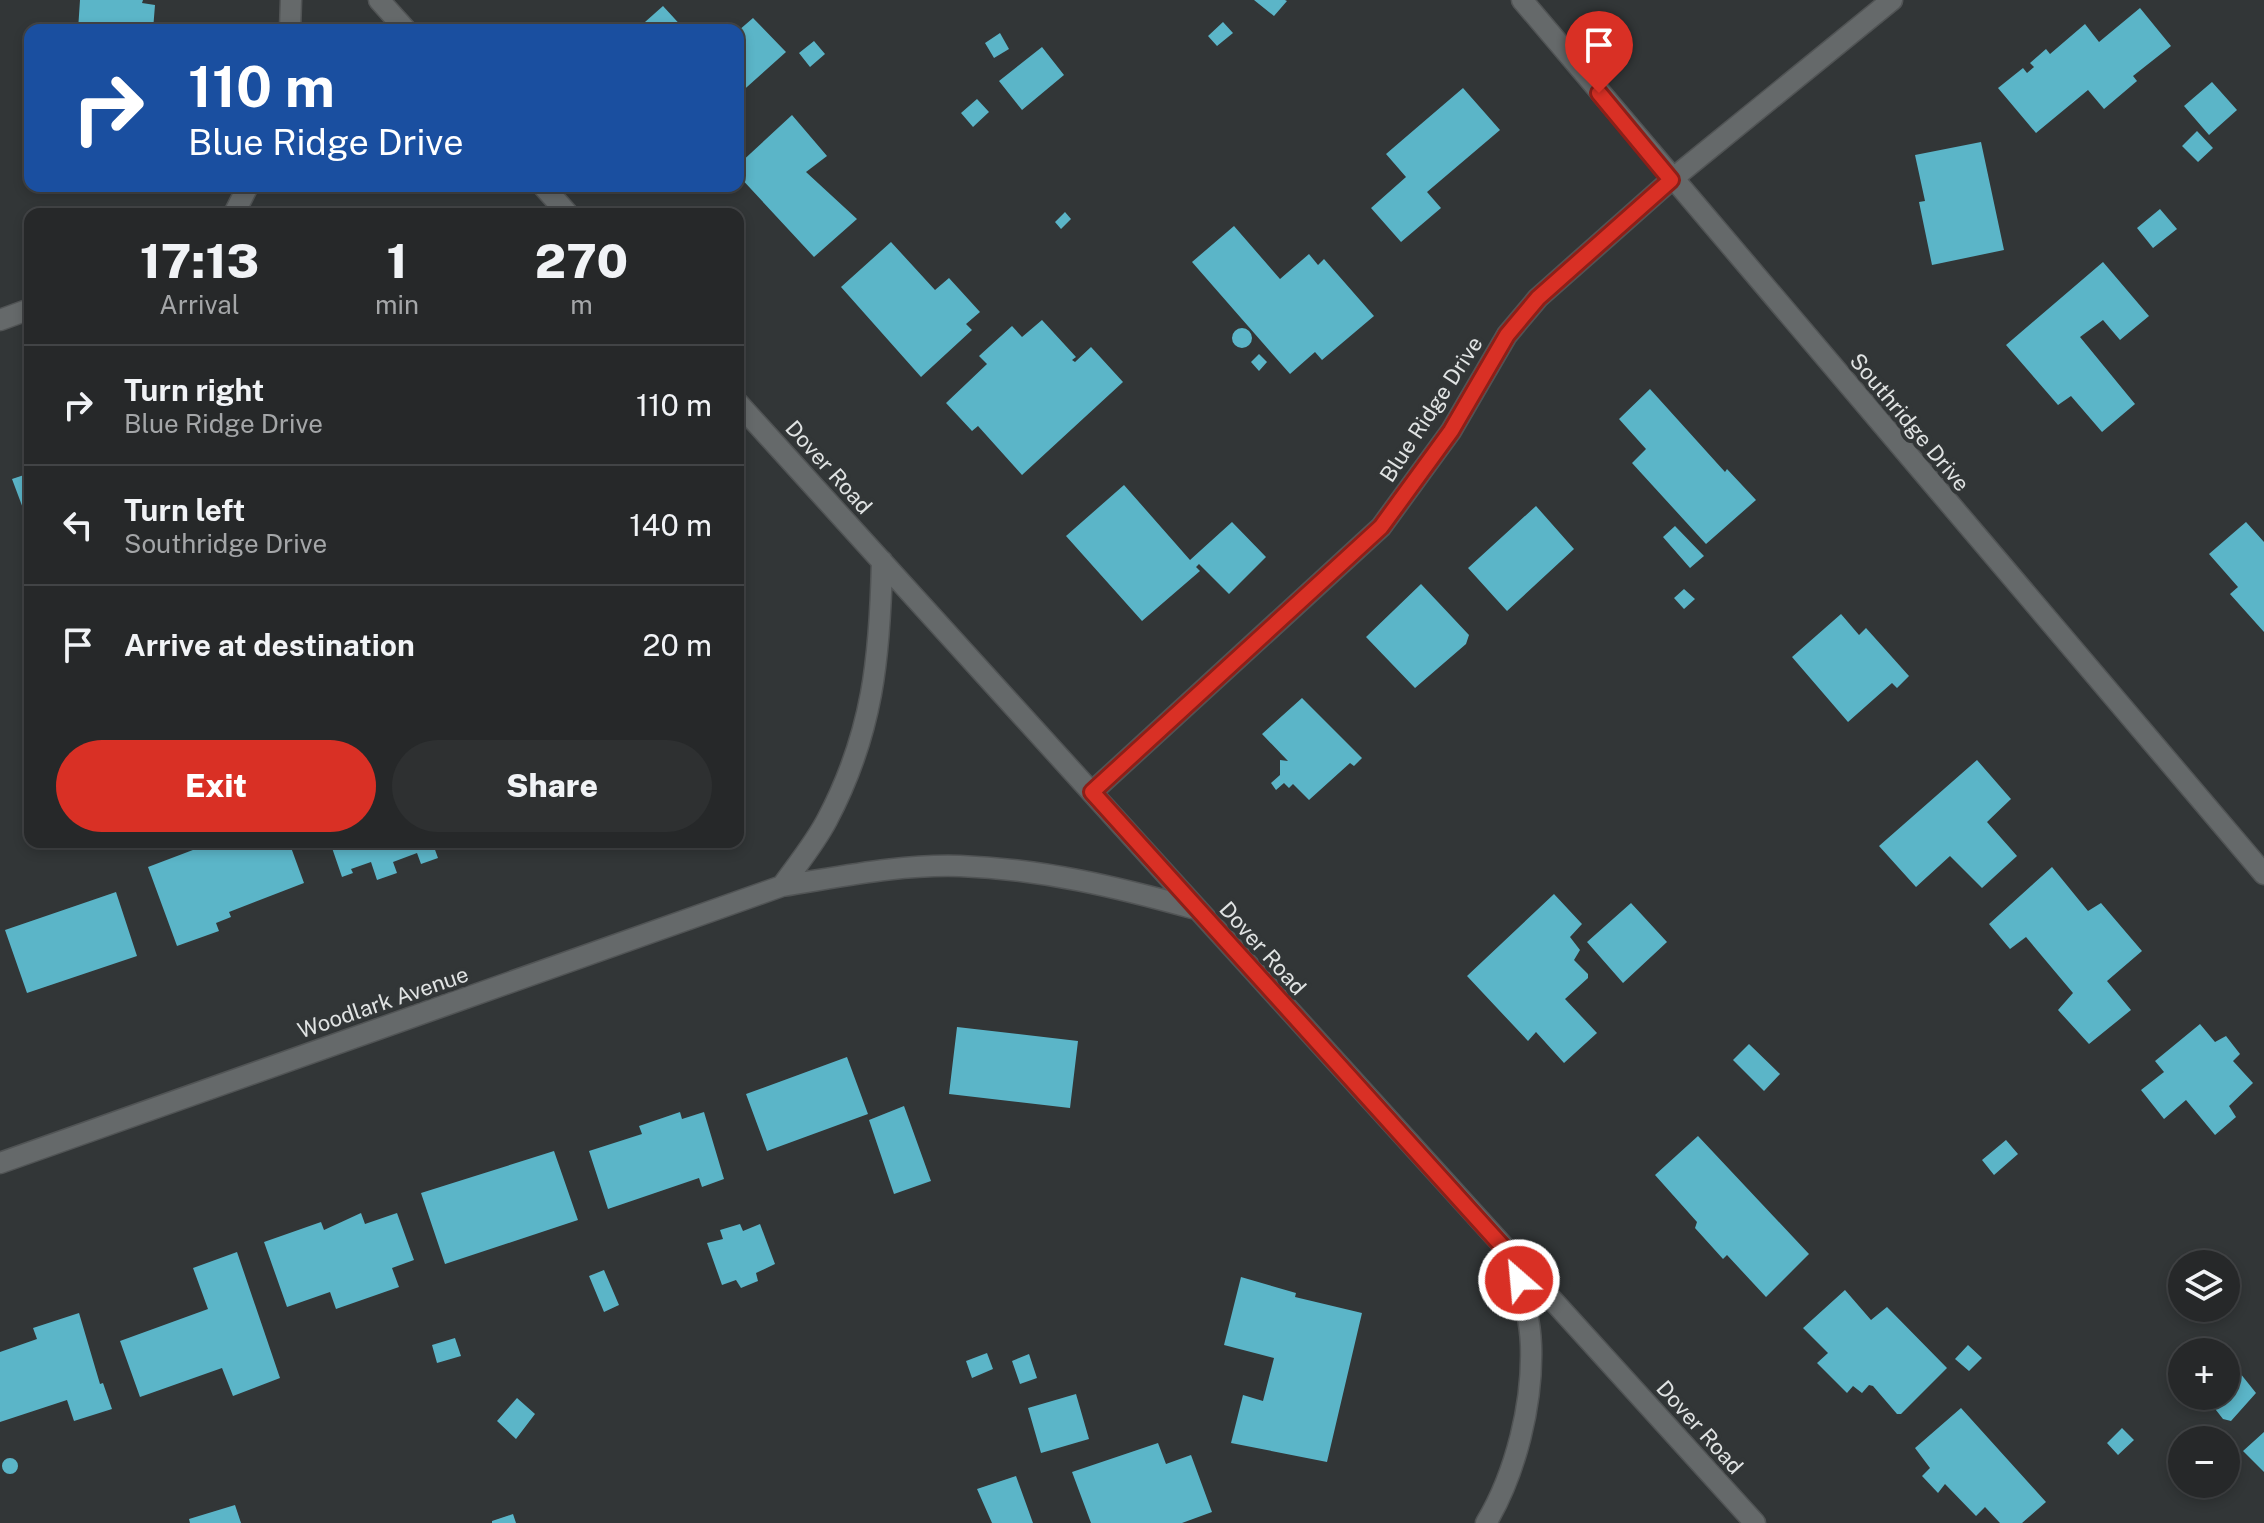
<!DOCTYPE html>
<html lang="en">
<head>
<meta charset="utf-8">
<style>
  :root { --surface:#262829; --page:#2e3031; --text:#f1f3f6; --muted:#a4a6a8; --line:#424446; --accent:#d93025 }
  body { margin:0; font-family:"Public Sans",sans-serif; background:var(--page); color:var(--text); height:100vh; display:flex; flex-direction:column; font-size:30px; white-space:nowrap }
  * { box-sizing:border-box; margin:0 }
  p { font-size:26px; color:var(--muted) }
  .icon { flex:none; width:44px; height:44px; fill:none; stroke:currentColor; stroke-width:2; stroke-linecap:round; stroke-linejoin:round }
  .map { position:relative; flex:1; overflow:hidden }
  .drawer { position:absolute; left:24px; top:208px; width:720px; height:640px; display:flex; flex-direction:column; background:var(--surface); border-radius:16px; box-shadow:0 4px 12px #0003,0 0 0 2px var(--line) }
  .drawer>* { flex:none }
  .guide { position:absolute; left:24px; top:24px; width:720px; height:168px; border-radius:16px; box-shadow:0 4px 12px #0003,0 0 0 2px var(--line); background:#1a4fa0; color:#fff; overflow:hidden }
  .buttons { position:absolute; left:2168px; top:1250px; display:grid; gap:16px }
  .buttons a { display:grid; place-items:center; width:72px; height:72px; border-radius:50%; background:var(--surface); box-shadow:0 4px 12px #0003,0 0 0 2px var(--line); font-size:40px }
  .pin { position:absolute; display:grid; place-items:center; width:68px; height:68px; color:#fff; margin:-82px -34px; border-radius:50% 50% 50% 0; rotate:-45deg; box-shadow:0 0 8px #0007 }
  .pin .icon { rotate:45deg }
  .me { position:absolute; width:88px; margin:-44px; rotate:333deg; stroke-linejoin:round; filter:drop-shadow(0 0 6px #0008) }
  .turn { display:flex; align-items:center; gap:28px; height:168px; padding:0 32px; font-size:36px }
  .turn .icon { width:104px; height:104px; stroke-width:2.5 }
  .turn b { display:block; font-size:56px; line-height:68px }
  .eta { display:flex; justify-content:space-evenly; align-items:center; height:136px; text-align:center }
  .eta b { font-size:48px; font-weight:800; line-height:56px }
  .primary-button { display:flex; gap:16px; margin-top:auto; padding:16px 32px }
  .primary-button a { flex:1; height:92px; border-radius:48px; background:var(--accent); color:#fff; font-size:32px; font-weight:800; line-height:92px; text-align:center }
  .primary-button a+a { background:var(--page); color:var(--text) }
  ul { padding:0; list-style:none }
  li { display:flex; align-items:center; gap:24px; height:120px; padding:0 32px; border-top:2px solid var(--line) }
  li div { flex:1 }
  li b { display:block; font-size:30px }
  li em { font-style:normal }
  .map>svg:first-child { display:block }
  .building { fill:#5bb5c8 }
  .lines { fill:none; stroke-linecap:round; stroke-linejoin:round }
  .street-casing { stroke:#515455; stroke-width:23 }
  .street { stroke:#65696a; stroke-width:20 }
  .route-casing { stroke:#8d1f18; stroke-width:20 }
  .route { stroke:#d93025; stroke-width:14 }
  .labels { text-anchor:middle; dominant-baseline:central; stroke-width:8; stroke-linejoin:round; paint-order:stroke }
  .street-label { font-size:22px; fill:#e0e3e3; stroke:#323637 }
</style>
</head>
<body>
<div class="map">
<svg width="2264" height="1523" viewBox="0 0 2264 1523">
  <rect width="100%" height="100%" fill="#323637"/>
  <path class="building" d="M80 0H143L142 3 155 5 153 30H78Z
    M1254 0H1285L1287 1 1274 16Z
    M663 6 685 30H636Z
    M2140 8 2171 46 2133 76 2137 81 2104 109 2088 90 2036 133 1998 88 2023 68 2027 73 2034 67 2030 63 2046 49 2050 54 2085 24 2099 42Z
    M753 18 786 52 738 95V31Z
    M1223 22 1233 33 1217 46 1208 36Z
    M1000 33 1009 49 994 58 985 43Z
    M814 41 825 54 810 67 799 53Z
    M1042 47 1064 75 1022 110 999 81Z
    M2212 82 2237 110 2209 135 2184 106Z
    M1463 88 1500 130 1427 192 1441 208 1401 242 1371 208 1406 177 1386 154Z
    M977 99 989 112 973 127 961 113Z
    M792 115 827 156 806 172 857 219 814 257 738 175V165Z
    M2197 131 2213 148 2198 162 2182 146Z
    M1981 142 2004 250 1932 265 1919 202 1925 201 1915 155Z
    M2160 209 2177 229 2153 248 2137 228Z
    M1065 212 1071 219 1061 229 1055 222Z
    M1234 226 1280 279 1309 254 1318 265 1324 259 1374 316 1322 360 1315 352 1290 374 1192 262Z
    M891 242 935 290 949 278 980 312 966 324 972 330 921 377 841 287Z
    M2103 262 2149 316 2120 340 2103 320 2080 337 2135 404 2102 432 2071 396 2058 405 2006 345Z
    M1042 320 1076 357 1072 360 1075 362 1091 347 1123 382 1022 475 978 426 972 431 946 403 987 364 979 356 1012 326 1022 337Z
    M1232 338a10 10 0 1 1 20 0a10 10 0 1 1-20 0Z
    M1259 354 1267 362 1259 371 1251 362Z
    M1650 389 1725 472 1727 469 1756 500 1706 544 1632 463 1646 449 1619 419Z
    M30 473V527L12 479Z
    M1124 485 1190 560 1232 522 1266 557 1229 594 1199 564 1196 567 1200 571 1142 621 1066 536Z
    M1536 506 1574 549 1507 611 1468 568Z
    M2246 522 2264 542V632L2230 594 2238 587 2209 554Z
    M1675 526 1704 556 1690 568 1663 537Z
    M1421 584 1469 635 1466 644 1415 688 1366 637Z
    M1684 589 1695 599 1684 609 1674 598Z
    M1841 614 1859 635 1866 628 1909 676 1897 688 1892 683 1848 722 1792 657Z
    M1302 698 1362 758 1354 766 1350 763 1309 800 1293 784 1289 788 1284 783 1276 790 1271 783 1280 775V760L1288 761 1262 734Z
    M1977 760 2011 799 1987 822 2017 856 1982 888 1950 856 1916 887 1879 846Z
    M214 842H289L304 883 229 912 231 917 216 923 219 931 177 946 148 867Z
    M330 842H449L434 847 438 858 421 864 417 853 393 862 397 873 377 880 371 862 351 869 353 873 342 877Z
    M2052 867 2088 911 2101 903 2142 951 2107 981 2131 1010 2089 1044 2058 1010 2073 993 2026 937 2010 949 1989 924Z
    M116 892 137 956 27 993 5 930Z
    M1554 894 1582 924 1570 937 1580 950 1574 960 1588 974V978L1565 999 1597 1033 1564 1063 1536 1032 1528 1041 1467 976Z
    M1631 903 1667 942 1623 983 1587 942Z
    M2200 1024 2215 1042 2226 1036 2240 1054 2233 1061 2253 1083 2229 1106 2236 1117 2215 1135 2186 1100 2164 1119 2141 1090 2164 1072 2155 1061Z
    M957 1027 1078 1041 1070 1108 949 1094Z
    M1749 1044 1780 1074 1764 1091 1733 1060Z
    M847 1057 868 1114 767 1151 746 1094Z
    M904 1106 931 1181 894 1194 869 1120Z
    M680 1112 682 1119 704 1112 724 1179 702 1187 699 1178 608 1209 589 1151 642 1134 639 1126Z
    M1698 1136 1809 1254 1766 1297 1727 1255 1723 1259 1695 1228 1697 1222 1655 1175Z
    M2006 1140 2018 1154 1994 1175 1982 1160Z
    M554 1151 578 1220 445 1264 421 1193Z
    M361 1213 365 1224 397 1213 414 1260 392 1268 399 1287 336 1309 330 1292 287 1307 264 1242 321 1222 324 1230Z
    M740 1224 743 1231 760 1224 775 1264 756 1273 758 1281 741 1288 736 1280 722 1285 707 1243 723 1239 720 1230Z
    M237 1252 280 1378 233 1396 222 1368 140 1397 120 1341 208 1309 193 1268Z
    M604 1270 619 1305 604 1312 589 1276Z
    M1241 1277 1296 1293 1295 1297 1362 1313 1327 1462 1231 1443 1243 1395 1263 1401 1274 1358 1224 1345Z
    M1845 1290 1871 1320 1887 1307 1947 1368 1901 1414H1897L1873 1386 1869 1385 1862 1393 1853 1386 1847 1393 1817 1363 1828 1353 1803 1328Z
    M79 1313 100 1384 103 1383 112 1409 74 1421 67 1400 0 1422V1352L37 1339 33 1328Z
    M455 1338 461 1356 437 1363 432 1345Z
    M1968 1345 1982 1358 1969 1371 1955 1359Z
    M987 1353 993 1369 972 1378 966 1361Z
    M1029 1354 1037 1378 1020 1384 1012 1361Z
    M2232 1363 2256 1393 2231 1421 2223 1419 2205 1396H2226V1369Z
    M1076 1394 1089 1439 1041 1453 1028 1408Z
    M517 1398 535 1414 516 1439 497 1421Z
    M1961 1408 2046 1502 2022 1523H2000L1985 1507 1976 1516 1945 1484 1938 1493 1922 1476 1930 1468 1915 1448Z
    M2122 1428 2134 1440 2118 1455 2107 1443Z
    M2264 1432V1472L2243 1451Z
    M1158 1443 1166 1464 1191 1455 1212 1512 1182 1523H1091L1072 1472Z
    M2 1466a8 8 0 1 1 16 0a8 8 0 1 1-16 0Z
    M1016 1476 1033 1523H992L977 1489Z
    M235 1505 241 1523H190L189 1519Z
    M513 1514 516 1523H492V1521Z"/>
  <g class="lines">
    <defs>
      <path id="street" d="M379 0 406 30
        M1522 0 2264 874
        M290 30 291 0
        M543 186 568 214
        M234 214 248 186
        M0 320 30 309
        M738 403 1755 1523
        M1092 792 1381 527 1451 431 1507 335 1538 298 1671 180 1892 0
        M782 886C840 877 900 864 960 866 1042 869 1117 887 1196 909
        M0 1163 782 886C797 865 815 843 827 820 873 733 880 657 882 561
        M1486 1523C1516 1473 1533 1403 1531 1345 1530 1316 1521 1289 1513 1261"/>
    </defs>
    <use href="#street" class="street-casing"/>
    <use href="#street" class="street"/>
  </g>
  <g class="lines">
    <defs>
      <path id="route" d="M1519 1280 1511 1256 1092 792 1381 527 1451 431 1507 335 1538 298 1671 180 1599 93"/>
    </defs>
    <use href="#route" class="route-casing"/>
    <use href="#route" class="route"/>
  </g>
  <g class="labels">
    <g class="street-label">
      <text transform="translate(1431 409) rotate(-57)">Blue Ridge Drive</text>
      <text transform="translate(1910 422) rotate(50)">Southridge Drive</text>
      <text transform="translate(829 467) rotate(48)">Dover Road</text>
      <text transform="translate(1263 948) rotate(48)">Dover Road</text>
      <text transform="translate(383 1002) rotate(-19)">Woodlark Avenue</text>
      <text transform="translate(1700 1427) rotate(48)">Dover Road</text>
    </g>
  </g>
</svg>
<div class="buttons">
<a><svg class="icon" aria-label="layers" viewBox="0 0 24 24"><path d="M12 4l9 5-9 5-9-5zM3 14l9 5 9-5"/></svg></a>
<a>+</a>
<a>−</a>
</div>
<div class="pin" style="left:1599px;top:93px;background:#d93025"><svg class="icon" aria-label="arrive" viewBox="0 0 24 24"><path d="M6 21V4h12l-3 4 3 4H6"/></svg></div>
<svg class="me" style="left:1519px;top:1280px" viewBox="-20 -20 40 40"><circle r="17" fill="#d93025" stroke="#fff" stroke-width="3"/><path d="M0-11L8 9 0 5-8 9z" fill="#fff"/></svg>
<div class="guide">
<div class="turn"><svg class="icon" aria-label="right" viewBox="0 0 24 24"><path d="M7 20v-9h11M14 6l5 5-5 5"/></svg><div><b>110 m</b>Blue Ridge Drive</div></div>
</div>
<section class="drawer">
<div class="eta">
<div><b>17:13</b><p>Arrival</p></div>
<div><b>1</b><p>min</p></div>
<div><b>270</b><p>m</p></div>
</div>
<ul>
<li><svg class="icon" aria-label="right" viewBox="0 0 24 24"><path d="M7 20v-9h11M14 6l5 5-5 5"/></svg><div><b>Turn right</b><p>Blue Ridge Drive</p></div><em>110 m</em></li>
<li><svg class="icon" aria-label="left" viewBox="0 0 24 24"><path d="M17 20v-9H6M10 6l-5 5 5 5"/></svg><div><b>Turn left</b><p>Southridge Drive</p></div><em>140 m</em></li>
<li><svg class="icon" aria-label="arrive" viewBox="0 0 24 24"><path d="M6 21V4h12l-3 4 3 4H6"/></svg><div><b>Arrive at destination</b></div><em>20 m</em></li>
</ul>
<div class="primary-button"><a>Exit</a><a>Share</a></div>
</section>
</div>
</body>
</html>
